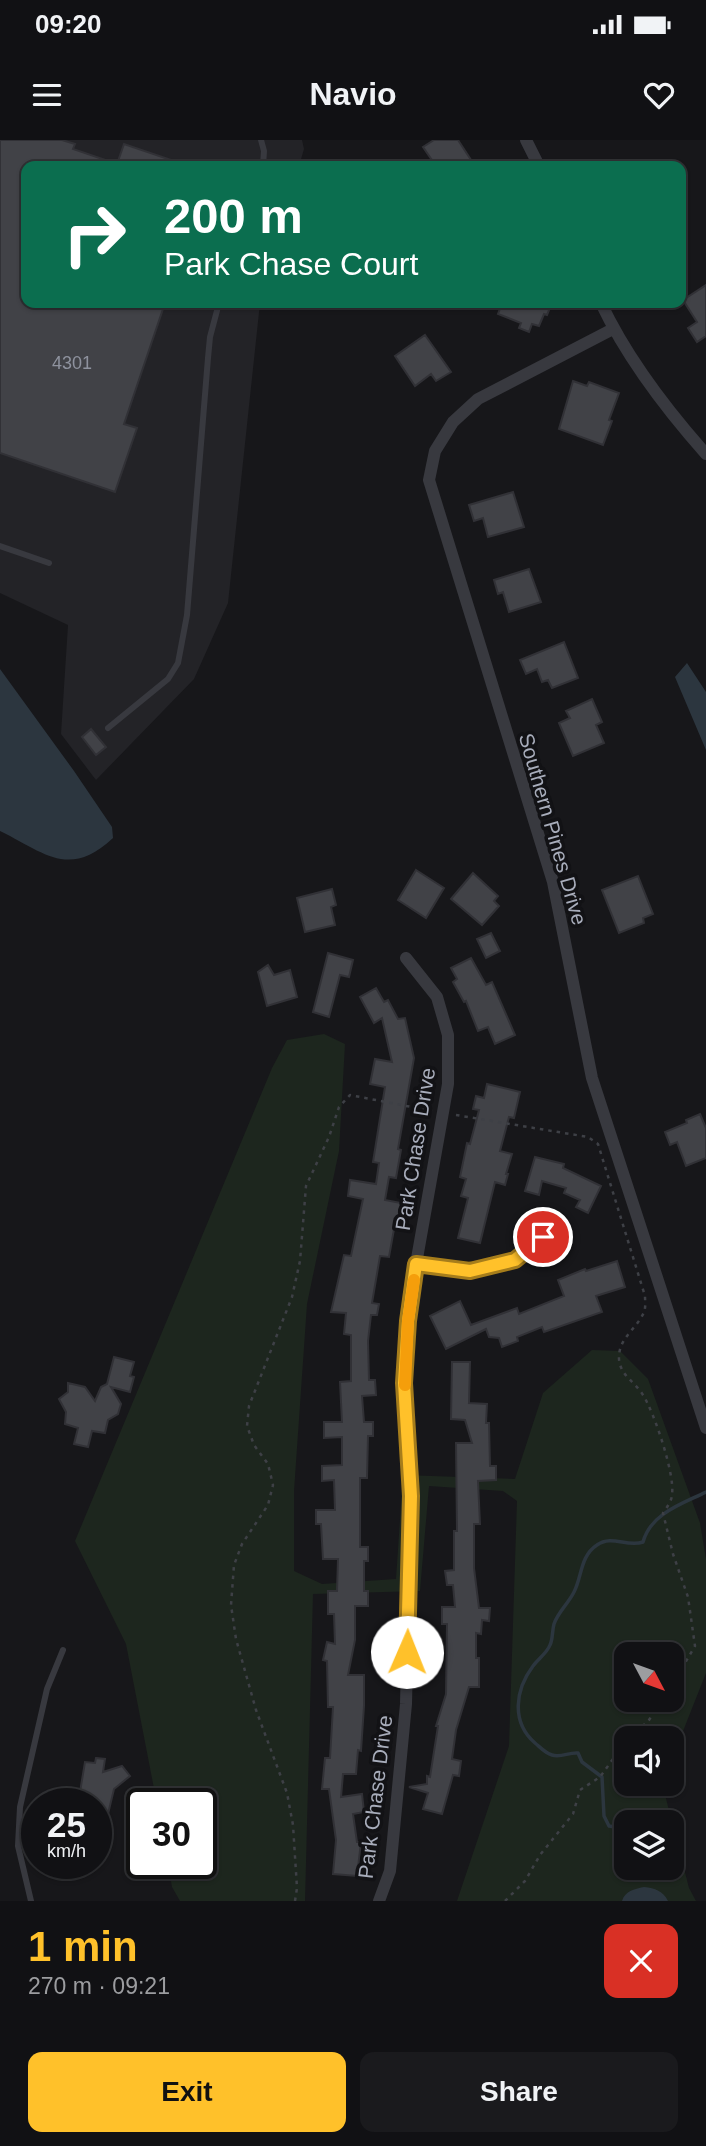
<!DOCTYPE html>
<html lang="en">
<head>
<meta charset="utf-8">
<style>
  :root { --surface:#111114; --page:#1a1a1d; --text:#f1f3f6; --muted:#9c9da0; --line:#303134; --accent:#ffc12a }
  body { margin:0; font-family:Arial,sans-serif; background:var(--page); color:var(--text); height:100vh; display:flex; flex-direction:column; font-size:26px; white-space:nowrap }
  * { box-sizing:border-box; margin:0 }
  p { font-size:23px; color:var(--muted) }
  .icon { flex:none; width:38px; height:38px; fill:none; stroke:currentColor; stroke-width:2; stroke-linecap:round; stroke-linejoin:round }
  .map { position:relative; height:1761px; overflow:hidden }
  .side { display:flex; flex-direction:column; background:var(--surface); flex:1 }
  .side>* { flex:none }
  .top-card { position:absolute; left:21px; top:21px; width:665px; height:147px; border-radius:14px; box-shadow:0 2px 5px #0004,0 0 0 2px var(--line); background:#0b6e4f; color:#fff; overflow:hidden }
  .needle { width:46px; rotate:131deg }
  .controls { position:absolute; left:614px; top:1502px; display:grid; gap:14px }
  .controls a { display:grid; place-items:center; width:70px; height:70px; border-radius:14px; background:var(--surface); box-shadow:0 2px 5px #0004,0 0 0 2px var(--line); font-size:35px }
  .speed { position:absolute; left:21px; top:1648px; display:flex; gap:14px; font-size:35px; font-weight:700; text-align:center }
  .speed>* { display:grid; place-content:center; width:91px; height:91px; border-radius:50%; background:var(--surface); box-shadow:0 2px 5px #0004,0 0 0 2px var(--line); line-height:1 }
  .speed small { font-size:18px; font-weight:400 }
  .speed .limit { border:4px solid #111; border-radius:10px; background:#fff; color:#111 }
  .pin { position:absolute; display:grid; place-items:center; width:60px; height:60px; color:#fff; margin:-30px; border:4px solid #fff; border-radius:50%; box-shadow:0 2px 7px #0007 }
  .me { position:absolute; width:77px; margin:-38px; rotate:1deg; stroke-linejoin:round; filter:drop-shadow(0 0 5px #0008) }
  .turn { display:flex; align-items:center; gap:24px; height:147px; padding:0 28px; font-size:32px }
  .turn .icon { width:91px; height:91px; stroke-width:2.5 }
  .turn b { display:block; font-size:49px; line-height:60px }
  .round { display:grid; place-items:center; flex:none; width:74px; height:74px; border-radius:14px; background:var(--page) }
  .overview { display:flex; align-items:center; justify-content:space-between; height:119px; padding:0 28px }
  h1 { font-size:42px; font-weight:800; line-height:52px; color:var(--accent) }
  .cta { display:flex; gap:14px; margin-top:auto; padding:14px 28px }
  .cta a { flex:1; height:80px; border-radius:14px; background:var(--accent); color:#111; font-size:28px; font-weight:800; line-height:80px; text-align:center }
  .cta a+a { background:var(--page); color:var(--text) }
  .status { display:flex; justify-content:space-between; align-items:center; height:49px; padding:0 35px; background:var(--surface); direction:ltr }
  .status svg { height:19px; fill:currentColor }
  header { display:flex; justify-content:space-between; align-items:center; height:91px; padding:0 28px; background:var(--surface); font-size:32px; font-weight:800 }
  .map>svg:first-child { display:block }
  .built { fill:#232327 }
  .green { fill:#1d261e; fill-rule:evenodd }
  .water { fill:#2c363f }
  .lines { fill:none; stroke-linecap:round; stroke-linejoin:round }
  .stream { stroke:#2c363f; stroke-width:3.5 }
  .building { fill:#414247; stroke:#313136; stroke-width:2 }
  .path { stroke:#3e4046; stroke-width:2.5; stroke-dasharray:3.5 5; stroke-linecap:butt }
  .service { stroke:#38393f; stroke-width:6 }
  .minor { stroke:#38393f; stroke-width:12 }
  .route-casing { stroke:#a67d1b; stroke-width:18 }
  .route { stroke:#ffc12a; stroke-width:12 }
  .slow { stroke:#f59e0b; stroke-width:12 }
  .labels { text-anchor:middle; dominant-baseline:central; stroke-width:7; stroke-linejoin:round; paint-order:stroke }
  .number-label { font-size:18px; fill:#8e929e }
  .street-label { font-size:21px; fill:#a8adbb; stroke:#121215 }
</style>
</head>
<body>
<div class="status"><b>09:20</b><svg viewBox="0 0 49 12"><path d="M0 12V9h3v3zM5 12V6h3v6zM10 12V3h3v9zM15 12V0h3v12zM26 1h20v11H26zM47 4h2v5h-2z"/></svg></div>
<header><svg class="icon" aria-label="menu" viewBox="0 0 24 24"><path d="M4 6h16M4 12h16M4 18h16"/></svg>Navio<svg class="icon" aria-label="heart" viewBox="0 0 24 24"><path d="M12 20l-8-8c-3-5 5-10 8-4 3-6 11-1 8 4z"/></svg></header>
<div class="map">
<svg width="706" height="1761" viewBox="0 0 706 1761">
  <rect width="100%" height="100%" fill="#17171a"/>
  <path class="built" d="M0 0H302L304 9 299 26H26V163H260L228 463 194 539 96 640 61 594 68 485 0 453Z"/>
  <path class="green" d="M324 894 345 904 339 1011 307 1164 294 1351V1431L322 1444 396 1439 403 1335 515 1339 543 1253 592 1210 620 1211 648 1239 700 1383 706 1419V1533L672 1619V1598H626V1643H662L689 1748 696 1761H457L509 1606 517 1361 503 1351 429 1346 420 1451 313 1454 305 1761H180L172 1747 168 1724H201V1664H157L126 1504 75 1401 272 928 287 900ZM626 1514H672V1559H626ZM626 1682H672V1727H626Z"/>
  <path class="water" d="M687 523 706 552V610L675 537Z
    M0 529 74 631 112 687 113 698C69 739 45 713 0 691Z
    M644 1747C655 1748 663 1751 668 1761H622C625 1751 634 1749 644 1747Z"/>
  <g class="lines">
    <path class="stream" d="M626 1699 621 1688 609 1686 604 1676 602 1637 582 1622 578 1613C569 1612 561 1618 552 1615 545 1613 540 1607 535 1603 511 1582 515 1550 533 1526 538 1519 547 1513 550 1505 553 1499 552 1491 554 1484 558 1472 568 1464 574 1452 582 1437 580 1416 597 1405 612 1394 627 1408 643 1402 651 1373 682 1364 706 1352
      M661 1727 662 1730"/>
  </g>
  <path class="building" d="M0 0H62L75 4 73 9 117 24 124 4 183 24 182 26H26V163H165L124 284 137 288 115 352 0 313Z
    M434 0H458L475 26H436L423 7Z
    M706 145V196L697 202 688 188 697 182 683 160Z
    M502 163H552L547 175 544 174 539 186 532 184 529 192 519 188 521 183 498 174Z
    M425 195 451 232 436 241 431 234 415 246 395 216Z
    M573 241 587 246 589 242 619 253 609 280 612 281 603 305 559 289Z
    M513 352 524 387 488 397 483 378 474 381 469 365Z
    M529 429 541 462 509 472 503 452 498 454 494 440Z
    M564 502 578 538 552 548 548 540 542 542 537 529 526 534 520 520Z
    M592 559 602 582 596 585 604 603 573 616 559 583 570 578 566 571Z
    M91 589 106 607 96 615 82 597Z
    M416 730 444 748 426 778 398 760Z
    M473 733 498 756 494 761 499 766 482 785 451 759Z
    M638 736 653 774 643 778 644 783 619 793 602 750Z
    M332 749 336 765 331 767 335 785 305 792 297 758Z
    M491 793 500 811 486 818 477 799Z
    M328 813 353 820 349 837 340 835 329 877 313 872Z
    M471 818 486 845 492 842 515 895 495 904 488 887 478 891 466 861 464 862 453 842 457 839 451 828Z
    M268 825 274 835 290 830 297 857 267 866 258 832Z
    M376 848 384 862 388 860 398 879 405 878 414 918 398 1009 401 1010 396 1038 389 1037 385 1060 401 1063 399 1078H396L389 1117 380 1116 372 1163 379 1164 377 1175H371L368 1201 369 1240H375L376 1255 362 1256 364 1282H373V1296H368L367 1338H360V1407H368V1421H364V1451H368V1466H355V1500L348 1535H364V1566L361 1611 358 1610 356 1634H343L341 1657 362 1654 364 1672 353 1674 357 1702H361L357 1736 333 1734 336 1700 329 1649H322L325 1618H330L333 1567H328L327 1521 323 1520 327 1502 335 1504 334 1474H328V1451H337L338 1419H323L321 1384H316V1370H335L334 1340 322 1341V1326L342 1325V1297L324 1298V1282H342L340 1242 351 1241V1195L344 1194 346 1173 331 1172 344 1115 351 1116 363 1059 348 1056 350 1040 376 1044 379 1023 373 1022 385 947 370 944 375 919 392 922 382 878 374 883 360 857Z
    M487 944 520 952 514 978 509 977 500 1011 512 1014 506 1034H508L505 1045 495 1042 480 1103 458 1098 468 1058 461 1056 466 1039 460 1037 467 1003 470 1004 479 970 473 969 476 956 484 958Z
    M700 974 706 988V1018L686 1026 677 1002 670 1005 665 992 687 983 686 980Z
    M535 1017 564 1024 563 1028 601 1046 588 1073 576 1067 580 1060 564 1053 566 1048 542 1041 539 1055 525 1051Z
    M617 1121 625 1147 596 1156 602 1172 544 1192 542 1187 517 1197 518 1201 502 1207 499 1198 489 1197 486 1189 446 1209 430 1176 460 1161 471 1185 517 1168 519 1174 564 1156 558 1140 585 1129 586 1131Z
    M114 1217 134 1222 130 1236 134 1237 130 1252 111 1247 121 1264 118 1274 108 1280 105 1293 92 1291 88 1307 74 1304 78 1288 65 1284 66 1272 59 1259 68 1252V1243L85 1247 95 1261 101 1247 107 1244Z
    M452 1222H470L469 1263 487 1264 486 1283H489L490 1326H496V1340L478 1341 480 1384H474V1428L479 1468H490L489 1481 482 1480 481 1494 476 1493V1518H479V1547H469L456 1590 452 1619 461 1621 459 1636 453 1635 442 1674 423 1669 428 1653 409 1647 427 1644V1636L430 1637 438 1586H436L446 1554 447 1484H442V1467H455L453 1445H447L445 1431 454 1430V1391H457L456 1303H472L465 1280 451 1279Z
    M96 1618 105 1619 103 1632 122 1626 130 1636 114 1649 108 1674 96 1686V1664H78L85 1622 95 1623Z"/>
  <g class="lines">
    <path class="path" d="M456 975 588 997 598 1004 645 1156C645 1161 646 1167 644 1172 637 1189 618 1198 619 1219 620 1235 635 1242 643 1255 654 1272 675 1334 672 1354 672 1361 667 1367 663 1373L673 1414 688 1457 695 1506 672 1545
      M630 1598 649 1580 662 1559
      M295 1761 297 1748 293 1685 287 1653 256 1570 236 1499 231 1465 234 1425 242 1404 268 1365 273 1345 268 1324 254 1305 247 1286 249 1266 292 1157 300 1121 306 1046 329 997 339 967 350 955 432 971
      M505 1761 525 1741 540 1715 573 1674 580 1650 600 1637 626 1601"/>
    <path class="service" d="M261 0 264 11 263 26
      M0 406 49 423
      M108 588 168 539 178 523 187 475 208 218 210 197 219 163
      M31 1761 18 1706 20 1667 47 1549 63 1510"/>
    <path class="minor" d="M526 0 539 26
      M601 163C627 218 666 269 706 314
      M613 189 478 259 453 282 435 311 429 340 553 742 592 938 706 1288
      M416 1124 470 1131 515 1120 543 1097
      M379 1761 390 1731 406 1564 411 1356 404 1243 408 1181 416 1124 448 944V895L437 857 406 818"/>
  </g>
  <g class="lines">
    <defs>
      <path id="route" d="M407 1512 411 1356 404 1243 408 1181 416 1124 470 1131 515 1120 543 1097"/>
    </defs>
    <use href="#route" class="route-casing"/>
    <use href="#route" class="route"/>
    <path class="slow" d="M405 1245 408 1181 414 1140"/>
  </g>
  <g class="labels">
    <g class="number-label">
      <text x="72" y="223">4301</text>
    </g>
    <g class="street-label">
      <text transform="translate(553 689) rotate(74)">Southern Pines Drive</text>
      <text transform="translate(415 1009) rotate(-81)">Park Chase Drive</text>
      <text transform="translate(375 1657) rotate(-83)">Park Chase Drive</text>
    </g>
  </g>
</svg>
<div class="controls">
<a><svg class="needle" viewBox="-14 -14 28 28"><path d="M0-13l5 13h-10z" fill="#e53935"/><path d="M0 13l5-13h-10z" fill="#9c9da0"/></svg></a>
<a><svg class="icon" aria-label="sound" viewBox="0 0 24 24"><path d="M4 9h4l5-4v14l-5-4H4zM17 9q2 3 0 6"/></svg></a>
<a><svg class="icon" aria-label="layers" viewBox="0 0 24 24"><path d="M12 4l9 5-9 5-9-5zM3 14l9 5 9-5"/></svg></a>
</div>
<div class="speed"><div>25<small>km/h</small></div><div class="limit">30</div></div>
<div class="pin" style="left:543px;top:1097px;background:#d93025"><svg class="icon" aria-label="arrive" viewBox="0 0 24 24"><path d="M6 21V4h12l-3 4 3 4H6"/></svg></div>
<svg class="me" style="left:407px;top:1512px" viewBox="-20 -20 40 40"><circle r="19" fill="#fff"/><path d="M0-13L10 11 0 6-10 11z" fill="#ffc12a"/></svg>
<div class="top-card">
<div class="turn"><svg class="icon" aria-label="right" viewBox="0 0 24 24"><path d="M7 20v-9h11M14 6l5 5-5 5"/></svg><div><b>200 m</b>Park Chase Court</div></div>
</div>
</div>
<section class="side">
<div class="overview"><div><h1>1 min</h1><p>270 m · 09:21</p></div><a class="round" style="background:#d93025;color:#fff"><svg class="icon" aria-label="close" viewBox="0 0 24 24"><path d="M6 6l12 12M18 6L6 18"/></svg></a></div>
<div class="cta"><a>Exit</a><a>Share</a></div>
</section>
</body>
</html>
